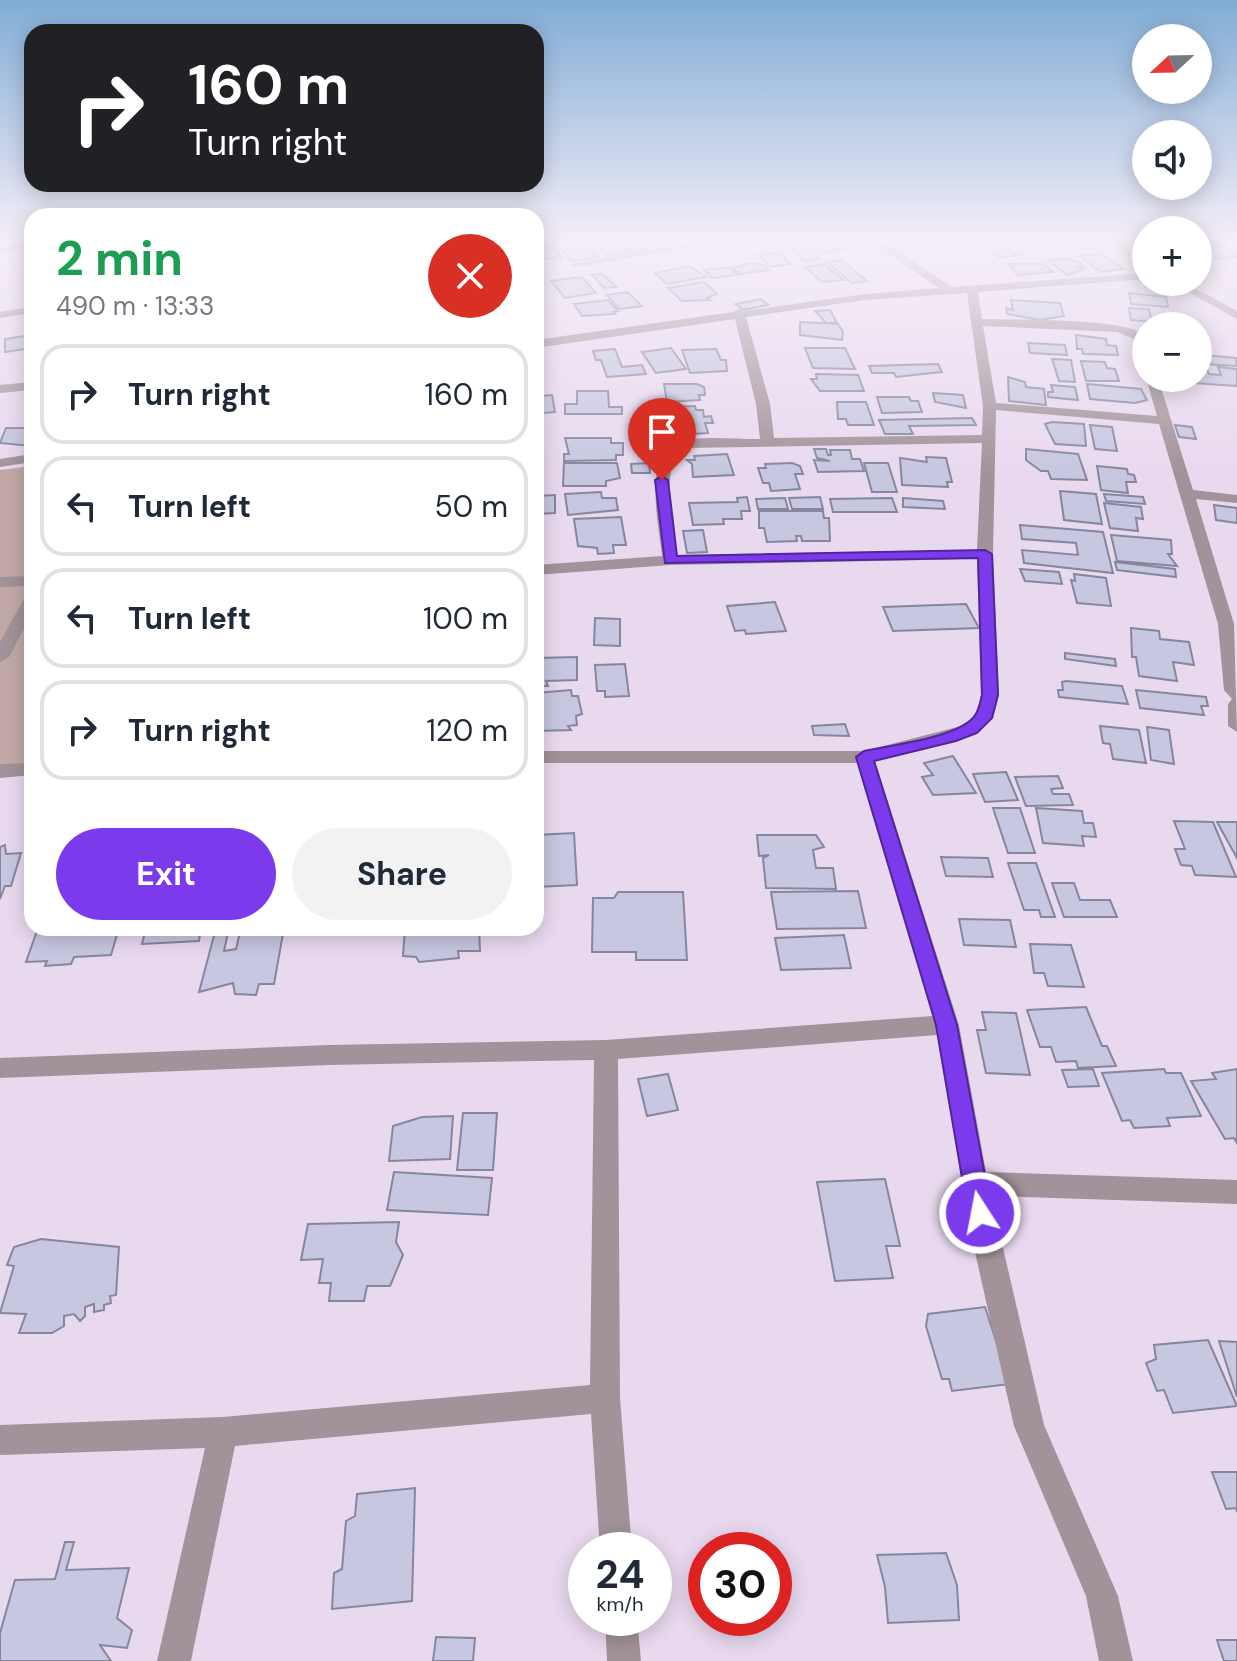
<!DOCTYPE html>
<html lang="en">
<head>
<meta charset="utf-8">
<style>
  :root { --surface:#fff; --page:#f2f2f3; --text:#1f2937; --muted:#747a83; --line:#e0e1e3; --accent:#7c3aed }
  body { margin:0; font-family:"DM Sans",sans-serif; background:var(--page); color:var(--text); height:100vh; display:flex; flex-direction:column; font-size:30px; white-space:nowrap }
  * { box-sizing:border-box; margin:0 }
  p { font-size:26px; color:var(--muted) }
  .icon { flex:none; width:44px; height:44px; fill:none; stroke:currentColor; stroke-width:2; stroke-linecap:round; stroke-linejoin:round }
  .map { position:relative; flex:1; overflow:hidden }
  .panel { position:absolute; left:24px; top:208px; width:520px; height:728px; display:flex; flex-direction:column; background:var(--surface); border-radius:24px; box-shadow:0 4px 20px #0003 }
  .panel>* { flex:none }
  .hud { position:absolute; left:24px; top:24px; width:520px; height:168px; border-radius:24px; box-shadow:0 4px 20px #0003; background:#202124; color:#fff; overflow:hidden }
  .needle { width:52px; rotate:248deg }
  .tools { position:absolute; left:1132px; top:24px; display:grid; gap:16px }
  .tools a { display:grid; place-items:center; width:80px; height:80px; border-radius:50%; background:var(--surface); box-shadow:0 4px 20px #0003; font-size:40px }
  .speed { position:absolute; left:568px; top:1532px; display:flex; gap:16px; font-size:40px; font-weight:700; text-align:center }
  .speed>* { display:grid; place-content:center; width:104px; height:104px; border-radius:50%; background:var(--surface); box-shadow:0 4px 20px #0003; line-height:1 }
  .speed small { font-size:20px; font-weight:400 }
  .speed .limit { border:12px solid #d22; background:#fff; color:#111 }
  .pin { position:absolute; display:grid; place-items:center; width:68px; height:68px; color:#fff; margin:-82px -34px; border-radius:50% 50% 50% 0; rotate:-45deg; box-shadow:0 0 8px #0007 }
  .pin .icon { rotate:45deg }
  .me { position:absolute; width:88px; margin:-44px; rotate:349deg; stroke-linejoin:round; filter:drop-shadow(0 0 6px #0008) }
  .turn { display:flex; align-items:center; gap:28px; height:168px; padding:0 32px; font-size:36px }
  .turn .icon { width:104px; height:104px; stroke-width:2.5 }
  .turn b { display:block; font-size:56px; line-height:68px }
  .round { display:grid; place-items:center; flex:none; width:84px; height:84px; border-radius:42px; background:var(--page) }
  .headline { display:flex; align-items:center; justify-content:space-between; height:136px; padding:0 32px }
  h1 { font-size:48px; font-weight:700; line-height:60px; color:#1e9e55 }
  .button { display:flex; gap:16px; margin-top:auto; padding:16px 32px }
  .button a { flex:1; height:92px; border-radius:48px; background:var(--accent); color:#fff; font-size:32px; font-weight:700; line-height:92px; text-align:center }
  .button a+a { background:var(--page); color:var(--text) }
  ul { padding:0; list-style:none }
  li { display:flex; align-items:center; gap:24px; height:100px; margin:0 16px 12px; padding:0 16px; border:4px solid var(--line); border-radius:24px }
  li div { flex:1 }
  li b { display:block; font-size:30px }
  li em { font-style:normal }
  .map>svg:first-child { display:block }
  .green { fill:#c2a9a7 }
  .building { fill:#c7c7e1; stroke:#86879e; stroke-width:2 }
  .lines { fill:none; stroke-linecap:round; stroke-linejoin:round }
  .minor { fill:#a29299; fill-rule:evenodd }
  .route { fill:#7c3aed; stroke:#51269a; stroke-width:2 }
</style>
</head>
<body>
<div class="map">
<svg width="1237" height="1661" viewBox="0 0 1237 1661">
  <rect width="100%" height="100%" fill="#e9d9ef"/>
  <path class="green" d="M32 466V768L0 769V470Z"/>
  <path class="building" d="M653 239 662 248 635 252 623 243Z
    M802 239H833L846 249 821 253Z
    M1001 240 1012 253 1026 254 998 257 984 244Z
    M620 242 631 252 607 256 601 251 604 250 600 247Z
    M1220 244 1237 252 1233 253 1237 257 1209 259 1200 255 1203 252 1199 250 1204 249 1199 247Z
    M587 247 598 257 572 261 562 250Z
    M805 247 820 259 804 261 792 249Z
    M555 249 562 257 536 260V251Z
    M778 252 791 264 771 267 758 255Z
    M1102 254 1123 269 1100 272 1080 256Z
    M1065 258 1079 262 1085 267H1080L1083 270 1067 275 1049 261Z
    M841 260 867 281 852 283 827 262Z
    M752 263 762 264 769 270 739 274 732 268Z
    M824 264 844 280 822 282 805 267Z
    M1008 264H1044L1053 272 1018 275Z
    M689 266 706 277 667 284 655 273Z
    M729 267 737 275 712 278 704 270Z
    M601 274 604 275 616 287 604 288 592 275Z
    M582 277 596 293 565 298 551 281Z
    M704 282 717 294 707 298 710 300 682 301 668 288Z
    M627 292 642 306 619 309 607 295Z
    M1129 293 1166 297 1168 307 1131 304Z
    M761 299 768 305 743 310 736 304Z
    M608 300 618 311 613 312 615 314 582 316 574 304Z
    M1011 300 1060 303 1064 316 1040 320 1007 314 1006 308 1013 310Z
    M1129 308 1149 309 1152 322 1131 320Z
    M830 310 837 323H826L815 311Z
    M800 322 838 324 843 332 842 340 800 335Z
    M31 335 32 348 5 352V339Z
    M1076 335 1106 339 1107 345 1116 346 1118 355 1083 354 1082 349H1077Z
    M1028 343 1065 345 1067 355 1030 353Z
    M671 348 686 369 656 373 642 352Z
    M805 348H845L855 369 813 368Z
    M615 349 622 367 642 365 646 374 607 377 601 360H596L593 351Z
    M716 349 721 360H726L727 371 690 373 682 350Z
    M1202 355 1236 358 1237 366 1205 364Z
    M1052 359 1071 360 1075 382 1059 381Z
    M1081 361 1105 362 1107 368 1115 369 1119 381H1086Z
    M938 364 942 372 896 377 894 373H872L869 366Z
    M1198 366H1206L1209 374 1221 375 1218 367 1237 369V386L1194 383 1188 378H1198Z
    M816 374 858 375 864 391H820L811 379H817Z
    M1008 377 1025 382 1026 387 1044 389 1046 405 1009 401Z
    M664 384H697L704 387 705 395H699L700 400 667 402Z
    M1087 384 1141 389 1147 400 1135 403 1090 399Z
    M1051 385 1075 387 1078 400 1048 397V392H1053Z
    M577 391H608L609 407H622V414H565V404H577Z
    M933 393 963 395 966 408 935 402Z
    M552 395 555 412 543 413 541 396Z
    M877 397H909L911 401H918L922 412 882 413Z
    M837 402H866L874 425H848L846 419H838Z
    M695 406 696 410H703L704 417 711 416 713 423H705L708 433 673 435 666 407Z
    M972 418 976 425 909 426 913 434H885L879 420Z
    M1052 422 1084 424 1086 446 1055 444 1045 424Z
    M1090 425 1112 427 1117 451 1095 449Z
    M1175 425 1192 427 1196 439 1179 437Z
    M6 428H32V446L0 443Z
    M565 438H611V443H623V455H616V460L564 461V454H569Z
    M814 449H826L828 455H831L830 450H850L852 459H860L864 471 818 472 814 460 830 461 817 458Z
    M1026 449 1078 454 1087 480 1051 479 1048 471H1041L1026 460Z
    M727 454 734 475 693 477 692 464 687 460H695L694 456Z
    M926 457 946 458 952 482H947L948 487 902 485 900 458 927 462Z
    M564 463H617L620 478 606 481V486H563Z
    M649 463 650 473H632L631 464Z
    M792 463 800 466 803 474H795L800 489 771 491 769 483H763L758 468H766L765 464Z
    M864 463H888L897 492H872Z
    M1097 466 1127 469 1128 474 1134 475 1136 482H1126L1128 493 1101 490Z
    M1060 491 1096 494 1102 524 1064 520Z
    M601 492 602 498H616L618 510 568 515 565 494Z
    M1104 494 1143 497 1145 504 1106 501Z
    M555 495V513L536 514V496Z
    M747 497 750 511H741L742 519H723L724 524 693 525 689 503 738 502 737 498Z
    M820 497 823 509H792L789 498Z
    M785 498 788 509H758L756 499Z
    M892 498 897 512H833L830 499Z
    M903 498 943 501 945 509 903 507Z
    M1104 503 1141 507 1143 519 1136 518 1138 531 1110 528Z
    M1214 505 1237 508V523L1216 520Z
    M759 511H823L824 518H829L830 541H802L801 536H796L797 541 767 542 764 528H759Z
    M621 517 626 545H613L614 553 598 554 597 548 578 546 574 519Z
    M1020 525 1103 532 1113 573 1024 563 1022 550 1078 555 1076 543 1022 539Z
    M703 530 707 552 687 553 683 531Z
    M1111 535 1171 540 1172 554H1168L1177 566 1117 561Z
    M1115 562 1175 569 1176 577 1117 570Z
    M1020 569 1059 572 1062 584 1025 581Z
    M1074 574 1106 578 1111 606 1077 603 1071 580 1075 581Z
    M775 602 786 631 746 634 745 630 735 631 727 606Z
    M966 604 979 628 893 631 883 607Z
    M595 618 620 619V646L594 645Z
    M1131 628 1159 631 1160 639 1189 642 1194 665 1173 662 1177 681 1139 676 1136 657H1132Z
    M1065 653 1115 659 1116 666 1065 659Z
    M577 657V680L546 681 548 686H536V658Z
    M625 664 629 696 605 697V691H597L595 665Z
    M1066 681 1122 686 1128 704 1059 697 1058 690H1063L1062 682Z
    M571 690 572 696H578L582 714 576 716 577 725 568 726 571 730 536 731V693Z
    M1136 690 1206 697 1208 706H1201L1204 715 1140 708Z
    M845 724 849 736 814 735 812 726Z
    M1100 726 1139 730 1146 763 1113 759 1110 744 1103 743Z
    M1147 727 1169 730 1174 764 1151 760Z
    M953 756 976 793 933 795 922 777 933 775 924 763Z
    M1006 772 1018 800 985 802 973 774Z
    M1058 776 1063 788 1051 789 1053 794H1069L1073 805 1026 806 1015 777Z
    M993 808H1020L1035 853H1008Z
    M1036 808 1082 811 1084 823H1093L1096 837 1082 836 1084 846 1043 843Z
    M1174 821 1213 822 1236 877 1195 875 1192 866 1181 865 1175 849H1185Z
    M1217 822H1237V858Z
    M574 833 577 885 536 887V835Z
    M757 835H816L824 847 813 850 816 868H833L836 889 766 888 763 858 769 855 759 856Z
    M5 845 6 854 21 853 11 886H5L0 899V847Z
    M941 857 988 858 993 877 946 876Z
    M1008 863H1036L1055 917H1041L1039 910H1024Z
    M1052 883H1074L1080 900H1110L1117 917H1064Z
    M858 891 866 928 777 929 771 892Z
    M618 892H683L687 960H636V952H592L593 898H614Z
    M959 919 1010 920 1016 947 964 945Z
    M38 928H119L111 955 74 957 71 964 45 966 47 961 26 962Z
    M146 928H201L199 941 142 944Z
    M216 928H229L224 951 236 949 241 928H284L274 984H259L256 995 235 994 233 983 199 992Z
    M405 928H479L480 951H458L459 958 419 962 416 957 403 956Z
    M844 935 851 968 781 970 775 938Z
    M1030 944 1071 945 1084 987 1048 986 1044 973H1034Z
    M1086 1007 1102 1046H1107L1116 1066 1078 1068 1076 1061 1056 1062 1051 1047H1040L1027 1010Z
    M982 1012 1016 1013 1030 1075 986 1073 977 1030H986Z
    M1093 1069 1099 1086 1068 1087 1062 1070Z
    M1164 1069 1166 1073H1181L1201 1116 1167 1118 1170 1126 1134 1128 1130 1120 1122 1121 1102 1073Z
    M1237 1069V1143L1234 1138 1225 1139 1191 1081 1216 1079 1212 1073Z
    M668 1074 678 1110 647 1116 638 1079Z
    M463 1113H497L493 1170H457Z
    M453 1116 450 1159 389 1161 393 1126 422 1117Z
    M394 1172 492 1178 488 1215 387 1210Z
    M885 1179 900 1246H886L893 1278 835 1281 817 1182Z
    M399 1222 396 1242 403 1255 390 1286H367L364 1301H329L331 1283H319L323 1259 301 1260 308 1224Z
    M41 1239 119 1247 116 1295 110 1296 111 1303 104 1305V1310L94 1312V1304L85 1307V1316L80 1321 74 1314 64 1316V1326L52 1333H19L26 1314 0 1313 14 1266 7 1265 14 1247Z
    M985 1307 1010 1384 952 1391 949 1379H942L926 1326 928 1314Z
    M1208 1340 1237 1406 1173 1413 1164 1390 1157 1391 1146 1363 1156 1359 1154 1345Z
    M1219 1341 1237 1342V1397Z
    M1212 1472H1237V1512L1236 1508 1226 1509Z
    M415 1488 412 1601 332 1609 334 1573 342 1569 346 1521 355 1516 357 1494Z
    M65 1542H74L66 1570 129 1568 117 1618 132 1630 127 1648 100 1645 111 1661H0V1633L15 1580 55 1579Z
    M946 1553 957 1585 959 1620 888 1623 885 1587 877 1555Z
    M436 1637 475 1638 473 1661H433Z
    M1217 1640H1237V1661H1224Z"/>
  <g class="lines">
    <path class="minor" d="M579 239H614L536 250V244Z
      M715 239H741L575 267 570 264Z
      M867 239H879L952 287 1146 273V279L978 292 982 319C1014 320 1119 318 1141 333 1148 337 1146 344 1146 351L1134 339 1117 332 983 326 996 403 1157 416 1146 378H1158L1193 490 1237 495V503L1196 499 1234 624 1237 732 1228 726V704L1232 699 1224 690 1218 624 1159 424 996 410 993 554 999 695 993 718 977 733 875 761 959 1025 986 1172 1237 1180V1204L991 1196 1044 1425 1118 1596 1133 1661H1099L1086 1596 1014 1426 973 1243 937 1035 618 1059 620 1398 632 1550H600L591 1414 235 1446 191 1661H157L205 1448 0 1455V1425L223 1417 590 1385 594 1060 329 1065 0 1078V1058L329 1045 606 1040 933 1016 857 763H536V751H864L965 725 976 715 981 695 977 559 670 565 536 575V565L662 556C659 524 640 447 685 440 709 436 736 439 760 439L756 404 735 319 536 348V340L733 312 739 309 744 311 865 294 939 288ZM967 293 983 406 982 435 774 438 770 404 746 317 865 300ZM982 443 977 550 677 555C674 528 657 461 687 448Z
      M1102 239H1114L1146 259V267Z
      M32 243V249L0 253V247Z
      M1170 282H1184L1237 311V319Z
      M32 307V313L0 318V312Z
      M32 382V390L0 393V385Z
      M32 454V462L0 467V459Z
      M32 576V586L0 587V577Z
      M32 594V614L9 657 0 662V642L24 599Z
      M32 763V775L0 778V764Z
      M605 1618H637L641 1661H607Z"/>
  </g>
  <linearGradient id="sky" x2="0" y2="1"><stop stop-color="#81acd6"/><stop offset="0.51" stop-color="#f5eef8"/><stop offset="1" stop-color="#f5eef8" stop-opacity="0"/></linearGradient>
  <rect width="1237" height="472" fill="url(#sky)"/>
  <path class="route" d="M662 476 668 480 677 556 985 550 992 554 998 695 992 718 977 733 956 741 874 761 957 1025 992 1213 988 1221 980 1225 971 1221 968 1213 936 1025 856 757 864 751C892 745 954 738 973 718 979 712 980 703 982 695L978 558 665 563 655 480Z"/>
</svg>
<div class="tools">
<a><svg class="needle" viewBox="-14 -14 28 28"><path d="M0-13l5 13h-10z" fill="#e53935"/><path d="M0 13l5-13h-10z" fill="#747a83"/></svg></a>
<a><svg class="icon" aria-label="sound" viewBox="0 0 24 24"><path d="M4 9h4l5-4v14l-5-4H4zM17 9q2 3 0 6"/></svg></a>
<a>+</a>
<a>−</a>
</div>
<div class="speed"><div>24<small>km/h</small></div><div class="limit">30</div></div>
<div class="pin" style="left:662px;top:480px;background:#d93025"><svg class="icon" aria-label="arrive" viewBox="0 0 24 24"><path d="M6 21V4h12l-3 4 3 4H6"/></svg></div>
<svg class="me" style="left:980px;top:1213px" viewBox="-20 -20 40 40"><circle r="17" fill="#7c3aed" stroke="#fff" stroke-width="3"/><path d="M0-11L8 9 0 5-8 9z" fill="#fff"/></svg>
<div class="hud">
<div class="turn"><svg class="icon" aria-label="right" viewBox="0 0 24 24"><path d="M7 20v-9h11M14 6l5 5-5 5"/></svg><div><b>160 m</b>Turn right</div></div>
</div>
<section class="panel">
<div class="headline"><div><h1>2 min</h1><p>490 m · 13:33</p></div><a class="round" style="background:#d93025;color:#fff"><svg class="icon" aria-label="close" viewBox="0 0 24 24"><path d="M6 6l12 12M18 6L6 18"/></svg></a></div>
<ul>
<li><svg class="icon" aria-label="right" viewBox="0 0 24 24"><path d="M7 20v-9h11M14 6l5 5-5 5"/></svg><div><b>Turn right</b></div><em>160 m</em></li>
<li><svg class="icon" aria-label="left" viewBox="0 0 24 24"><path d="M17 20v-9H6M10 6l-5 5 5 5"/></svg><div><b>Turn left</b></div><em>50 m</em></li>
<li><svg class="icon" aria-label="left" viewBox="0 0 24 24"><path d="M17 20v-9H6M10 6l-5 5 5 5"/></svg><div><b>Turn left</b></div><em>100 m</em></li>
<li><svg class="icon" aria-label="right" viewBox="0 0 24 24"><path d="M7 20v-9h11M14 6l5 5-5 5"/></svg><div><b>Turn right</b></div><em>120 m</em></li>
</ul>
<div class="button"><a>Exit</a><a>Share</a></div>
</section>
</div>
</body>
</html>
